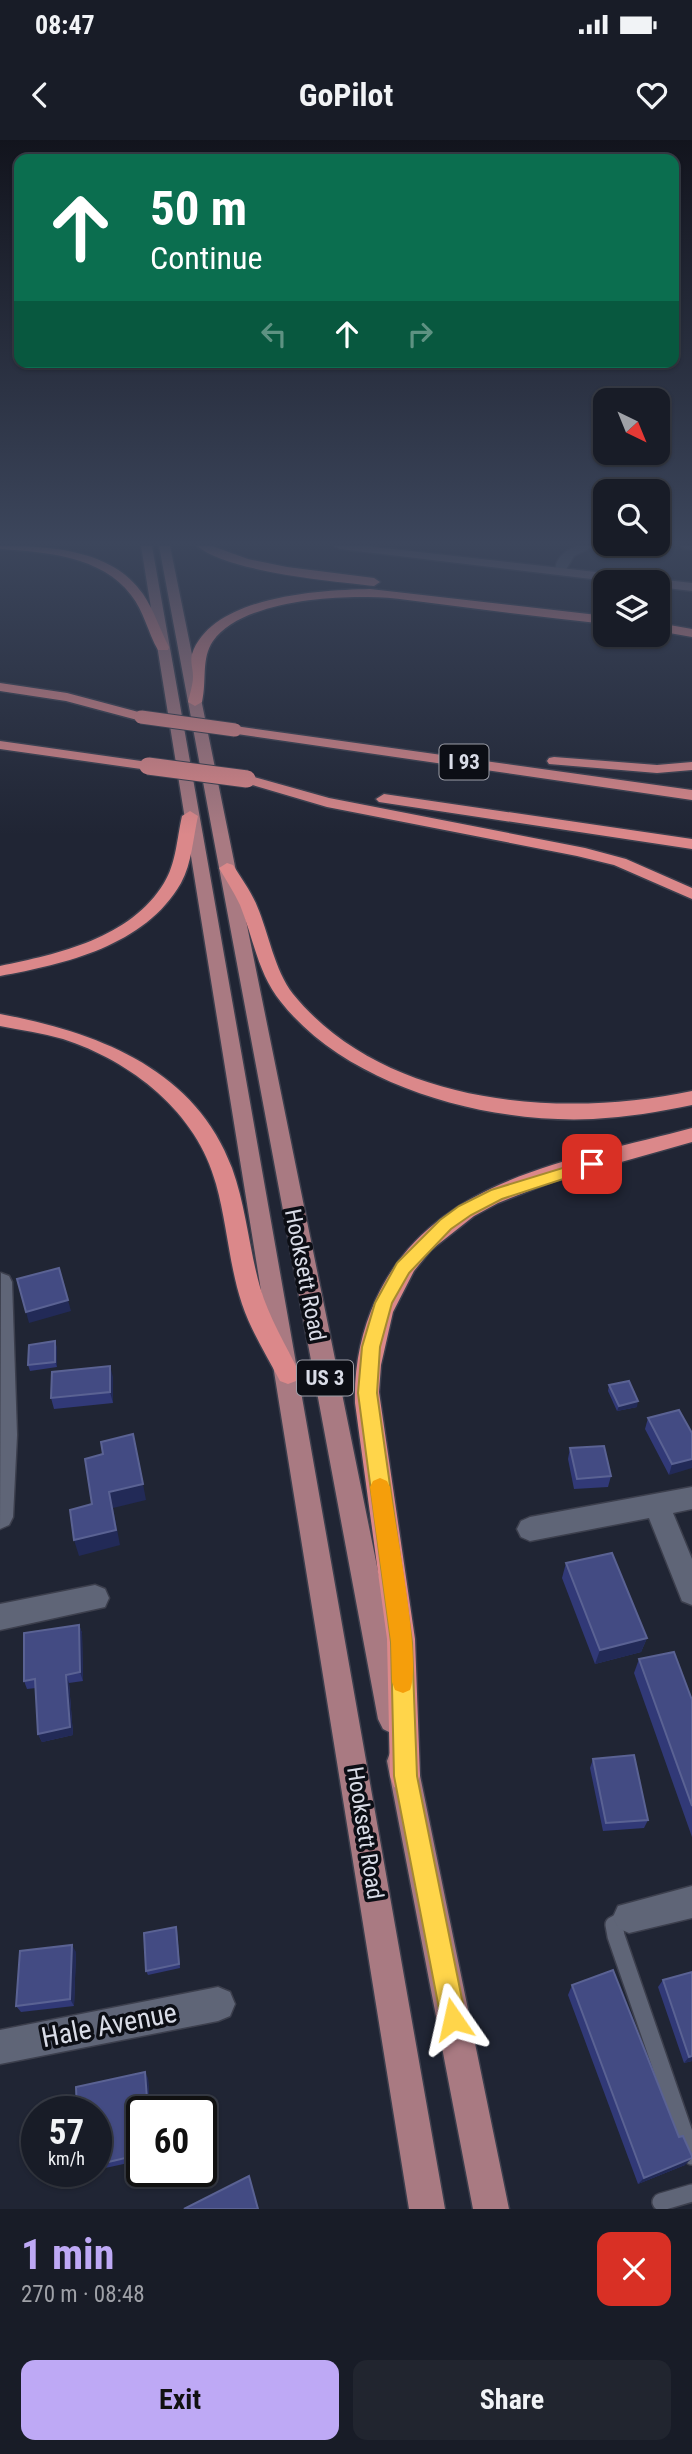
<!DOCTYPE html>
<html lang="en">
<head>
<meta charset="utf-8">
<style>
  :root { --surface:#181c27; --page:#21252f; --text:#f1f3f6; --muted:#9fa1a7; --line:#363a44; --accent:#bea9f5 }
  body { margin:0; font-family:"Roboto Condensed",sans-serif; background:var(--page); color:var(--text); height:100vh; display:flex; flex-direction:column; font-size:26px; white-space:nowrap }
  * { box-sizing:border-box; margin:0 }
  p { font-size:23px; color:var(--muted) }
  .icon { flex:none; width:38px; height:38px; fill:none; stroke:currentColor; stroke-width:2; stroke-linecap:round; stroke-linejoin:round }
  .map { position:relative; height:2069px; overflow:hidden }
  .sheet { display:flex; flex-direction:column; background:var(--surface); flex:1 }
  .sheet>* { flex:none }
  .top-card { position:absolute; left:14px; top:14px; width:665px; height:214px; border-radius:14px; box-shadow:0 2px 5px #0004,0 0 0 2px var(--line); background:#0b6e4f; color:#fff; overflow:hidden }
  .needle { width:46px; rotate:137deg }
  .controls { position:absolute; left:593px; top:248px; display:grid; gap:14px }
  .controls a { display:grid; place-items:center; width:77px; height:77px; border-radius:14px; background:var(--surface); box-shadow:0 2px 5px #0004,0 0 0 2px var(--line); font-size:35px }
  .speed { position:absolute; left:21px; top:1956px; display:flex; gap:14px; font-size:35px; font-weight:700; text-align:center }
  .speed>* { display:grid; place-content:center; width:91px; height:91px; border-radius:50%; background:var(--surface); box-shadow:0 2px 5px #0004,0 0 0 2px var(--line); line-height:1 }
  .speed small { font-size:18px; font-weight:400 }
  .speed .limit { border:4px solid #111; border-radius:10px; background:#fff; color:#111 }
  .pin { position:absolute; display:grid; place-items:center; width:60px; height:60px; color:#fff; margin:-30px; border-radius:14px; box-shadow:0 4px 10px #0006 }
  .me { position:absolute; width:77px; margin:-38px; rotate:349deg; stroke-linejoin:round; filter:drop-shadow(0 0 5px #0008) }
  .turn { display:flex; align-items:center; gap:24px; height:147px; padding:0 21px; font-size:32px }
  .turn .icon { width:91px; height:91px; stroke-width:2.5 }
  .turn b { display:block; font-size:49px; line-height:60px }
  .lanes { display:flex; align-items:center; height:66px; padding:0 21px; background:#0003; justify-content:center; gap:35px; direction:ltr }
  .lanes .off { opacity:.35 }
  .round { display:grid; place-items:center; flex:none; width:74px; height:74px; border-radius:14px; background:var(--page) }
  .overview { display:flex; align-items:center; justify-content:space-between; height:119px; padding:0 21px }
  h1 { font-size:42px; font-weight:700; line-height:52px; color:var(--accent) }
  .cta { display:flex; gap:14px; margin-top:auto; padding:14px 21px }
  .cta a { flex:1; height:80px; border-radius:14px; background:var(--accent); color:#111; font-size:28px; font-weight:700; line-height:80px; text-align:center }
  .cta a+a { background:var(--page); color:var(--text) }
  .status { display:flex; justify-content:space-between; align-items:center; height:49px; padding:0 35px; background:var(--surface); direction:ltr }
  .status svg { height:19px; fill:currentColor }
  header { display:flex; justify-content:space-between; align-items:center; height:91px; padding:0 21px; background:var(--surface); font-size:32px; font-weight:700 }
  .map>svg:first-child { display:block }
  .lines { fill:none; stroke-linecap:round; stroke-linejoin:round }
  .lane-casing { stroke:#3c3f4d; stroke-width:20 }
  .street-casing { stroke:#3c3f4d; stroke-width:3 }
  .secondary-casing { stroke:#3c3f4d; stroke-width:3 }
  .primary-casing { stroke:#3c3f4d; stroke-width:3 }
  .highway-casing { stroke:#3c3f4d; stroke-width:3 }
  .lane { stroke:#5f6577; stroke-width:17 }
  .street { fill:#5f6577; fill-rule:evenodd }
  .secondary { fill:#84707d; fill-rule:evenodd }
  .primary { fill:#a97a82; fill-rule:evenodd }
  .highway { fill:#db888a; fill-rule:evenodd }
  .highway-bridge-far1-casing { stroke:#3c3f4d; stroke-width:15; stroke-linecap:butt }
  .highway-bridge-casing { stroke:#3c3f4d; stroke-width:19; stroke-linecap:butt }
  .highway-bridge-far1 { stroke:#db888a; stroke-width:13 }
  .highway-bridge { stroke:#db888a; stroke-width:17 }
  .wall { fill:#313977 }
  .shaded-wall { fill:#222a57 }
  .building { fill:#434b83; stroke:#5a6293; stroke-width:2 }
  .route { fill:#ffd54a; stroke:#a68a30; stroke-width:2 }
  .slow { fill:#f59e0b }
  .labels { text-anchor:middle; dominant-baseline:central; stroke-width:7; stroke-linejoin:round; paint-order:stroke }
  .shield { fill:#0c0e15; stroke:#9c9ea8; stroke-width:2 }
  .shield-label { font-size:21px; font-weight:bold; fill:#d9dce7 }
  .street-label { font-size:23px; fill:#d9dce7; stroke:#0c0e15 }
  .near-street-label { font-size:28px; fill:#d9dce7; stroke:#0c0e15 }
</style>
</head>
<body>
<div class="status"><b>08:47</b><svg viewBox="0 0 49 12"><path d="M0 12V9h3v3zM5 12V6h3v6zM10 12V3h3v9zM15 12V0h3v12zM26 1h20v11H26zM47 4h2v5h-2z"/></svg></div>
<header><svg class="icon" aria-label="back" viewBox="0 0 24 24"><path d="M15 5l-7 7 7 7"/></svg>GoPilot<svg class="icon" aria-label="heart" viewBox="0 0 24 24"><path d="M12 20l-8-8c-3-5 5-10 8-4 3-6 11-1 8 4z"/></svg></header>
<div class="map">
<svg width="692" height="2069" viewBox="0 0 692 2069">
  <rect width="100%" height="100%" fill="#202534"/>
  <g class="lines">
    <defs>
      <path id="lane" d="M627 1778 614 1785 616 1796 692 2016
        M661 2062 692 2053"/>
      <path id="street" d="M577 406H594L574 416 564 433H556C553 420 565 410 577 406Z
        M681 406H692V410L683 408Z
        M1 1133 9 1136 12 1142 17 1295 13 1377 9 1385 0 1389Z
        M692 1347V1369L673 1373 692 1419V1465L682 1461 649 1378 530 1401 521 1397 517 1389 521 1381 530 1377Z
        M95 1445 105 1449 109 1458 105 1467 0 1490V1464Z
        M692 1746V1778L629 1793 618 1788 613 1777 618 1766Z
        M218 1847 230 1852 235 1864 230 1876 218 1881 0 1924V1890Z"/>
      <path id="secondary" d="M334 406H366L692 443V451L658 447V443H625L340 409Z"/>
      <path id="primary" d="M141 406H152L445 2069H409Z
        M159 406H170L408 1579 403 1589 393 1594 383 1589 378 1579Z
        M402 1606 413 1610 417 1621 509 2069H473L387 1621 391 1610Z"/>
      <path id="highway" d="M0 406C49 406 112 409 143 454 154 470 160 490 169 507L168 510H158C148 493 144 471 131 455 102 416 45 412 0 409Z
        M197 406H212L248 419 287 427 374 438 380 442 374 446C332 441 228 432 197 406Z
        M370 449 606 476V484C553 478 500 472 447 465 421 462 394 457 368 457 325 456 240 463 213 501 201 518 207 541 202 562L195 566 188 562C190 553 193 545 193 536 193 529 190 521 192 514 212 456 319 450 370 449Z
        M658 483 692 489V497L658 491Z
        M0 543 67 553 146 574 148 577 141 581 66 561 0 551Z
        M235 586 692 650V660L230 593V587Z
        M0 601 148 622 155 626 148 630 0 609Z
        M554 617 657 625 692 622V630L657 633 549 624 547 621 549 618Z
        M247 635 329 658 585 708 626 719 692 748V759L614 725 577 716 327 667 242 642 240 639Z
        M384 654 692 699V709L379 662 376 659Z
        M190 671 198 676C193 698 192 723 181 743 145 806 65 824 0 836V826C58 814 131 798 164 743 176 724 177 698 182 676Z
        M227 723 233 725C241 738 251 751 257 766 269 794 274 829 293 854 384 966 562 979 692 951V965C659 972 627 977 593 979 488 984 348 947 281 862 258 834 253 797 240 765 234 752 226 740 219 728Z
        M0 874C96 892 195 928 232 1028 246 1067 249 1108 260 1147 269 1178 286 1205 300 1234L296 1241 288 1244 280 1241C267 1216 251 1191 242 1164 229 1125 227 1083 216 1044 197 972 131 921 63 899 42 893 21 890 0 886Z
        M692 988V1002L554 1041 498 1063 474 1076 431 1110 414 1131 393 1172 381 1225 379 1252 415 1499 420 1636 416 1647 405 1651 394 1647 390 1636 387 1499 355 1263C354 1227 361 1192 376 1159 432 1037 575 1020 692 988Z"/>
    </defs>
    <use href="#lane" class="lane-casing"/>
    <use href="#street" class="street-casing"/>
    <use href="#secondary" class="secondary-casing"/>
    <use href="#primary" class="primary-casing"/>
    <use href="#highway" class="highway-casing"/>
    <use href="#lane" class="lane"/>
    <use href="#street" class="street"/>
    <use href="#secondary" class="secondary"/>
    <use href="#primary" class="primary"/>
    <use href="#highway" class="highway"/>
    <defs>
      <path id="highway-bridge-far1" d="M141 577 235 590"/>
      <path id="highway-bridge" d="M148 626 247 639"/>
    </defs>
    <use href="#highway-bridge-far1" class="highway-bridge-far1-casing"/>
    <use href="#highway-bridge" class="highway-bridge-casing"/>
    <use href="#highway-bridge-far1" class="highway-bridge-far1"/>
    <use href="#highway-bridge" class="highway-bridge"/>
  </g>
  <path class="wall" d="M57 1207V1227L30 1231 28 1225Z
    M113 1237V1263L54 1269 51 1258Z
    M609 1245 637 1267 617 1271 608 1251Z
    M648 1278 692 1293 669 1335 645 1289Z
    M570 1308 611 1336 608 1347 574 1349 568 1319Z
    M566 1423 647 1498 641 1512 595 1524 562 1438Z
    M79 1485 82 1493 83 1541 69 1543 73 1595 42 1602 38 1594 36 1548 27 1549 24 1541Z
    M639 1519 692 1560V1697L634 1533Z
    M593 1619 648 1680 644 1688 603 1691 590 1628Z
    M177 1790 180 1828 148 1835 146 1831Z
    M76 1812 74 1866 21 1872 16 1866Z
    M692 1832V1921L684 1923 658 1847 663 1840Z
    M572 1845 679 1997 685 2025 638 2044 568 1855Z
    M148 1938 150 1972H142V2020L96 2030V1972Z"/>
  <path class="shaded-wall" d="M68 1160 71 1171 29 1183 26 1172Z
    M55 1201 57 1207V1227L55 1222Z
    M110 1226 113 1237V1263L110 1252Z
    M638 1261 637 1267 617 1271 619 1266Z
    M692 1319V1328L669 1335 672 1324Z
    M143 1344 146 1360 113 1368 120 1405 79 1416 74 1400 109 1352Z
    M79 1485 82 1493 83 1541 80 1532Z
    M647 1498 641 1512 595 1524 600 1510Z
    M66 1535 69 1543 73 1595 42 1602 38 1594Z
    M72 1805 76 1812 74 1866 70 1859Z
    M692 1916V1921L684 1923 689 1917Z
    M145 1932 148 1938 150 1972H148Z
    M692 2018 685 2025 638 2044 644 2038Z"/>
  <path class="building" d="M59 1128 68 1160 26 1172 17 1139Z
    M55 1201V1222L28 1225 29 1205Z
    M110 1226V1252L51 1258 52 1232Z
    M629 1241 638 1261 619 1266 609 1245Z
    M679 1270 692 1293V1319L672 1324 648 1278Z
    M133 1294 143 1344 109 1352 116 1390 74 1400 70 1370 92 1364 85 1319 103 1314 101 1302Z
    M604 1306 611 1336 577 1339 570 1308Z
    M612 1413 647 1498 600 1510 566 1423Z
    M79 1485 80 1532 66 1535 70 1587 38 1594 35 1539 24 1541V1493Z
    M674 1512 692 1560V1666L639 1519Z
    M634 1615 648 1680 606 1683 593 1619Z
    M176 1787 179 1824 146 1831 144 1793Z
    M72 1805 70 1859 16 1866 20 1811Z
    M613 1830 679 1997 683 1996 692 2016V2018L644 2038 572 1845Z
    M692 1832V1916L689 1917 663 1840Z
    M145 1932 148 1972H142V2014L96 2025V1972H77L76 1947Z
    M249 2036 258 2069H184Z"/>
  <linearGradient id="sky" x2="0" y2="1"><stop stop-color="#12141d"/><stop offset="0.58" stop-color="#3c465c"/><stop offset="1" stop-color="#3c465c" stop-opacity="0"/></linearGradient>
  <rect width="692" height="695" fill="url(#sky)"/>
  <path class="route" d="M592 1019 597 1020 600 1024 597 1028 502 1059 471 1075 451 1089 409 1133 392 1163 380 1207 377 1253 412 1502 417 1636 466 1879 462 1888 453 1892 444 1888 441 1879 394 1636 391 1502 358 1253 362 1207 375 1163 397 1123 440 1080 459 1066 491 1050Z"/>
  <path class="slow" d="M380 1338 387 1341 390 1347C395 1385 422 1522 410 1550L403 1553 395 1550 392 1542 391 1502 370 1347 373 1341Z"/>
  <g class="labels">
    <g class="shield">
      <rect x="439.5" y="604.5" width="49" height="35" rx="5"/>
      <rect x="297" y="1220.5" width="56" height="35" rx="5"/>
    </g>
    <g class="shield-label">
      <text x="464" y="622">I 93</text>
      <text x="325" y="1238">US 3</text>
    </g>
    <g class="street-label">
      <text transform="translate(305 1135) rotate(79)">Hooksett Road</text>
      <text transform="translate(365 1693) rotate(81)">Hooksett Road</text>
    </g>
    <g class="near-street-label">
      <text transform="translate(109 1885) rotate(-11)">Hale Avenue</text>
    </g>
  </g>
</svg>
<div class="controls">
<a><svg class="needle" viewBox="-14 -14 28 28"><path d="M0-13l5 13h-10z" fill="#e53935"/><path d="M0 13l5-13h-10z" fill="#9fa1a7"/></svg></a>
<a><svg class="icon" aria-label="search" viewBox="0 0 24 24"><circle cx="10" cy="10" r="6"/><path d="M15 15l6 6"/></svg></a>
<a><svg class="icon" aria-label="layers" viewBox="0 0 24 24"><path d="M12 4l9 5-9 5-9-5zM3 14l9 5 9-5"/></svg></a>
</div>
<div class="speed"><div>57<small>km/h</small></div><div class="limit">60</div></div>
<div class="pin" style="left:592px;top:1024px;background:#d93025"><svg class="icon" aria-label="arrive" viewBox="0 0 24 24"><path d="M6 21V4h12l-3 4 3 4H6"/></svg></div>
<svg class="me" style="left:453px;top:1879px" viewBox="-20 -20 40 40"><path d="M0-17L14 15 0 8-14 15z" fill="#ffd54a" stroke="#fff" stroke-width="4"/></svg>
<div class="top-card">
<div class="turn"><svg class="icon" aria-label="ahead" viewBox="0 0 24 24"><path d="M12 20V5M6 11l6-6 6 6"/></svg><div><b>50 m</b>Continue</div></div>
<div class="lanes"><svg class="icon off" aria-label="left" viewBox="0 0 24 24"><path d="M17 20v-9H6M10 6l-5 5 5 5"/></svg><svg class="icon" aria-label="ahead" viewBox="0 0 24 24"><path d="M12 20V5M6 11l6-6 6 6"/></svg><svg class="icon off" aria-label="right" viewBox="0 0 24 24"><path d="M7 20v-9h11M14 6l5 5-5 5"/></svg></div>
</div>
</div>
<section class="sheet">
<div class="overview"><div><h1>1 min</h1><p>270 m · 08:48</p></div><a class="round" style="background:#d93025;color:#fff"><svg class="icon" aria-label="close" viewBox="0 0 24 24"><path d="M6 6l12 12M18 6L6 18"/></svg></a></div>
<div class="cta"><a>Exit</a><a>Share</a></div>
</section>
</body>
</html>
